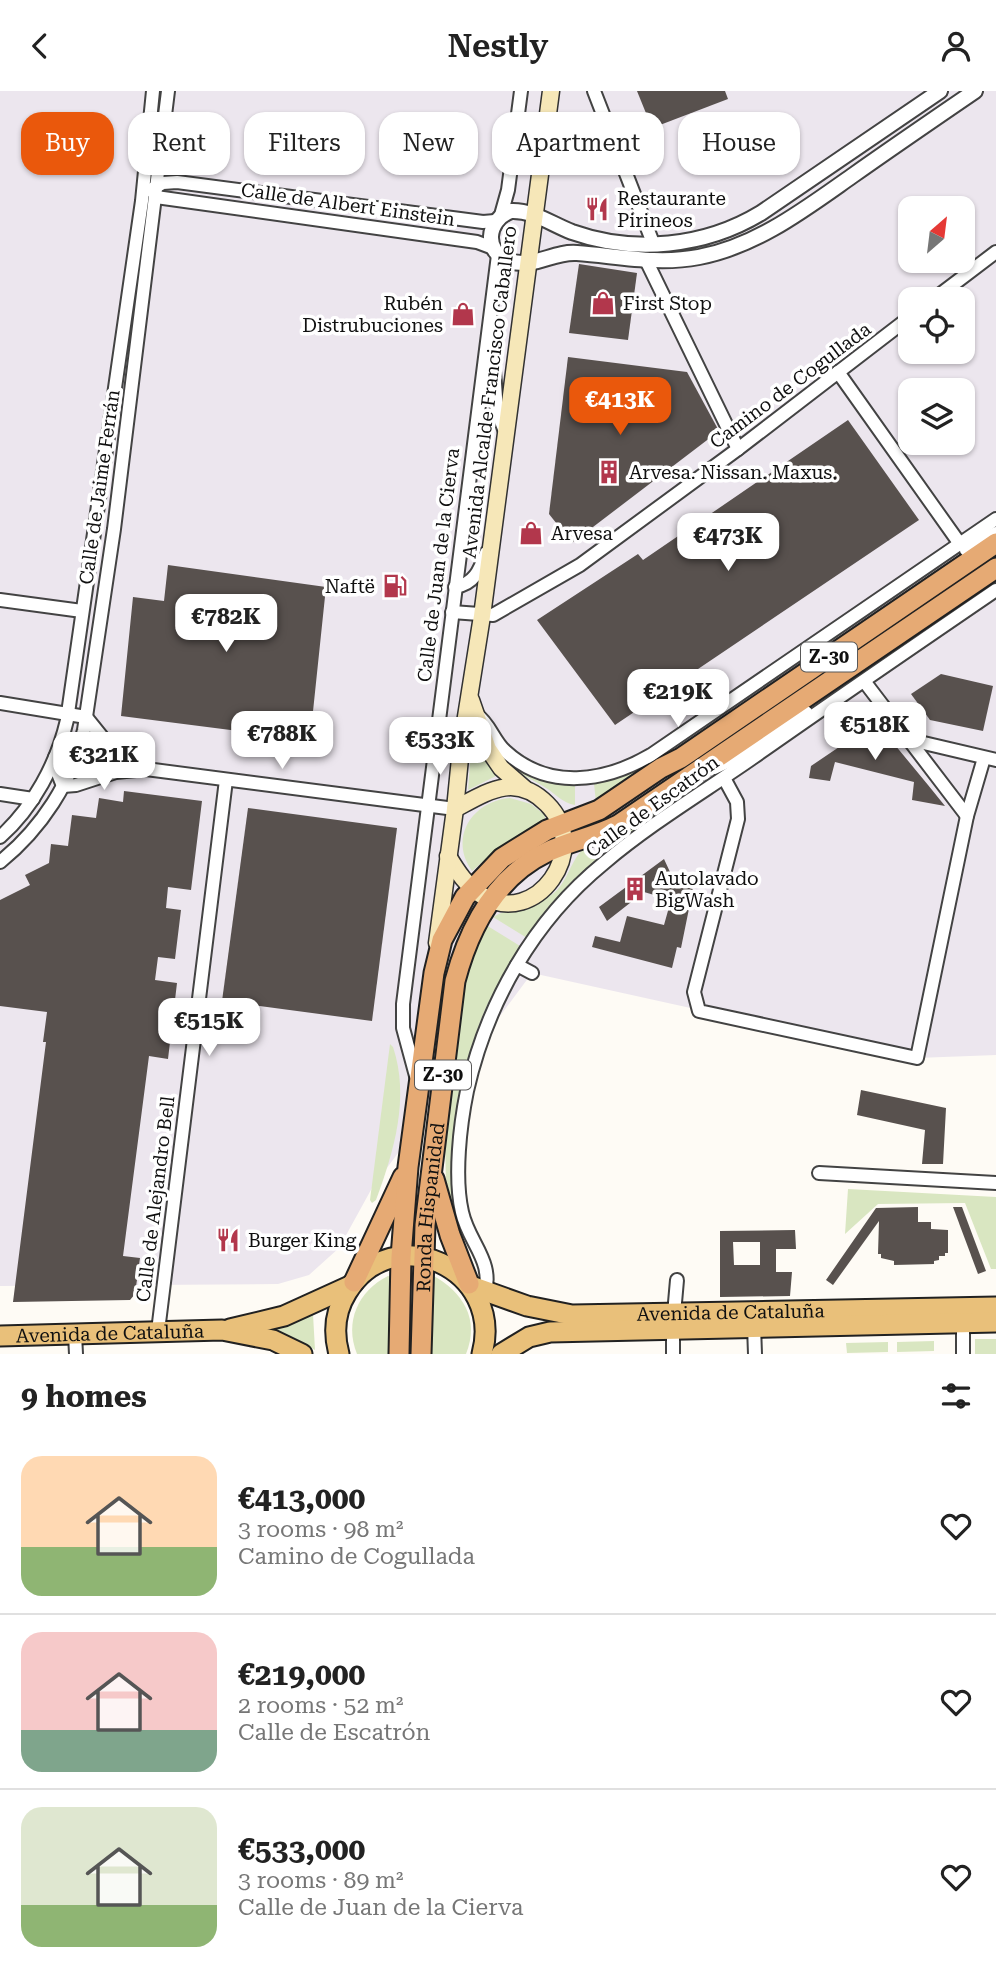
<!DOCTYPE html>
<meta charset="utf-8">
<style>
body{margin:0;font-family:"Roboto Serif",serif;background:#f2f2f2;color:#222;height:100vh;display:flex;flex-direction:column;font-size:26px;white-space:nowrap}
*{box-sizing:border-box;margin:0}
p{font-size:23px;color:#767676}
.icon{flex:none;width:38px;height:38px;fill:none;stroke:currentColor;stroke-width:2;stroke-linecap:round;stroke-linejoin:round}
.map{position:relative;height:1263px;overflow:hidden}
.sheet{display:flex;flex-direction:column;background:#fff;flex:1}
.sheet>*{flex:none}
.top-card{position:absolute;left:21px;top:21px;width:956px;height:63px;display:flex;gap:14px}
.needle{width:46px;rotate:28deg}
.buttons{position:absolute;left:898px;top:105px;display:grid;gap:14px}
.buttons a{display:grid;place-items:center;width:77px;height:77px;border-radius:14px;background:#fff;box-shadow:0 2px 5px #0004;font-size:35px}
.price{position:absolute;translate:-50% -60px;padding:0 16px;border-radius:14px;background:#fff;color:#222;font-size:23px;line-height:46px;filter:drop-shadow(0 2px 4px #0008)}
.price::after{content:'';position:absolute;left:50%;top:42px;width:21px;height:16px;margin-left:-10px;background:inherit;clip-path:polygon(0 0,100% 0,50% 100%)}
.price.current{background:#ea580c;color:#fff}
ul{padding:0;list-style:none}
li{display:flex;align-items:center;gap:21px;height:175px;padding:0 21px}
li+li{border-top:2px solid #e0e0e0}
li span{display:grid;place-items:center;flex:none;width:196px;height:140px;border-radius:21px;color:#555}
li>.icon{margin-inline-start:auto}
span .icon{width:84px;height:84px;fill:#fffc;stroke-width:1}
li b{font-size:30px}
h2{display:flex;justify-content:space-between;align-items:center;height:84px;padding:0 21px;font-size:30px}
.pill{padding:0 24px;border-radius:21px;background:#fff;box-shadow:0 2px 5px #0004;font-size:24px;line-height:63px}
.pill.current{background:#ea580c;color:#fff}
header{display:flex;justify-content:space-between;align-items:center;height:91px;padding:0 21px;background:#fff;font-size:32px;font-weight:600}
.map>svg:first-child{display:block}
</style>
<header><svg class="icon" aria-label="back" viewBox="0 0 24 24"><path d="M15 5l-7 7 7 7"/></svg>Nestly<svg class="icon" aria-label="person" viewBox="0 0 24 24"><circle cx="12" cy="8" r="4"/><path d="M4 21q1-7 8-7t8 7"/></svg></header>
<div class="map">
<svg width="996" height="1263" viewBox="0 0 996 1263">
<rect width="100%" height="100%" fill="#fefbf5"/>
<!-- industrial -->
<path fill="#ece6ee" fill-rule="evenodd" d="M0,0H996V964L917,967L532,882L372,1097L339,1157L309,1184L278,1193L0,1195ZM910,117H962V170H910ZM910,208H962V261H910ZM910,299H962V352H910Z"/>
<!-- green -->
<g fill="#d9e6c1">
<path d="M471,638L482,663L498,684L468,699L471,661L467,655Z"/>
<path d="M666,661L667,663L596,711L594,693L628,684Z"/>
<path d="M507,671L562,692L575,693V714C562,712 556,703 546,697C533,688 518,684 507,671Z"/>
<path d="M691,696H694V700L611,758L607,747L679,701Z"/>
<path d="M510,707L531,713L545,724V729L502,754L472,780C448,746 473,710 510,707Z"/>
<path d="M589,754L596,770L552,814L527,847L493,826C513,815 535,818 554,802C570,788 571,764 589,754Z"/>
<path d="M486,834L520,855C507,878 492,901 482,926C457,990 442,1068 460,1135L456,1137L446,1097L445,1046L466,883Z"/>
<path d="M390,953L393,956C410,1007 394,1060 376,1109L372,1112L370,1109Z"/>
<path d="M848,1098L996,1106V1178H991L965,1112L878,1113L845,1143Z"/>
<path d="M432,1184C463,1201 480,1228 466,1263H430Z"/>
<path d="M388,1185L392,1186L390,1263H357C344,1231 358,1200 388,1185Z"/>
<path d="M313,1223L315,1259L294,1247L271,1240L270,1236Z"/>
<rect x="975" y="1248" width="21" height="15"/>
<path d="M934,1250V1260L897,1261V1251Z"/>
<path d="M888,1251V1261L847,1262L846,1252Z"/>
</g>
<!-- building -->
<g fill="#58514e" fill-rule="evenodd">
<path d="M637,0H725L728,8L652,37Z"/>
<path d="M579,173L637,182L628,249L569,242Z"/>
<path d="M568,266L687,281L719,340L572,452L549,423Z"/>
<path d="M848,329L919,429L615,634L537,529L638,463L643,469Z"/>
<path d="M168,474L326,496L310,649L121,625L133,506L164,510Z"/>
<path d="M941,583L993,595L983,640L930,629L911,603Z"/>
<path d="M876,631L928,694L945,715L912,709L914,691L835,671L830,690L809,687L811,675Z"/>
<path d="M124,700L202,710L191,799L168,796L166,817L181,819L175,868L158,866L155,889L177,892L168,968L149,965L123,1165L140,1167L135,1203L130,1209L13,1211L46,951H43L47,921L0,915V809L30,794L25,784L49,772L51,753L68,755L72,724L96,727L99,707L123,711Z"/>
<path d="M248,717L397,737L372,930L222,910Z"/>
<path d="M664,768L670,781L659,789L693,798L681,857L677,856L672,877L592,856L595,845L620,851L627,825L664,834L671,809L644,801L607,830L599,816Z"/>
<path d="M861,999L946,1017L943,1073H922L925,1039L857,1024Z"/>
<path d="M918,1116V1131H931V1138L948,1139V1162H945V1165H939V1169L934,1170V1173L894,1174V1170L881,1167V1163H878L879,1130L833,1194L826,1189L876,1117Z"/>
<path d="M953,1116H962L986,1180L978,1183Z"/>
<path d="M795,1139L796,1158H776V1181H792L790,1205L720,1206V1140ZM733,1151H760V1174H734Z"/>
</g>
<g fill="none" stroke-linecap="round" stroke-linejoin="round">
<!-- minor casing -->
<g stroke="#434343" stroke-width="16">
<g id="minor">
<path d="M594,0L653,152"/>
<path d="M150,99L163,92L177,91L483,131L495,130"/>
<path d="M152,99L156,106L477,151L493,157"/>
<path d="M501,124L508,99L521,0"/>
<path d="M646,169L738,358"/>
<path d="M934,208L996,161"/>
<path d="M492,252L497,320L506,343"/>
<path d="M838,281L960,453"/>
<path d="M966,459L996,442"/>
<path d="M455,496C475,493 480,478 486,462"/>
<path d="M0,509L82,520"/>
<path d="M452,521L493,524L580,474L738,358L910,226"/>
<path d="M864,590L967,725"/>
<path d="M0,612L86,626L115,662L142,677"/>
<path d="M476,623C490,633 493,649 505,660C548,700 605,691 651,664L996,428"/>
<path d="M911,649L996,669"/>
<path d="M55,666L57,680L63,695L76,694L116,681L146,678L455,718"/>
<path d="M714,677L733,668L806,621"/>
<path d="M724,687L737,711L738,728L694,901L699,920L917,967L967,725L984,667"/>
<path d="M0,703L33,708"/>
<path d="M0,746C33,717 57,672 67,629L142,110L153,0"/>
<path d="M0,771C41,738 72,691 84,639L114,438L168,0"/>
<path d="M517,874L532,882"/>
<path d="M416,985L403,937V913L498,164"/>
<path d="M819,1082L996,1092"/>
<path d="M484,1205C495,1170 469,1153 462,1121C454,1086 460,1034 467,1000C487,911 534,829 604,772C650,733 702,702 751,668C832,611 914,555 996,499"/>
<path d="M674,1223L677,1189"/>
<path d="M963,1231V1263"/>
<path d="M754,1235L755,1263"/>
<path d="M673,1237V1263"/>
<path d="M158,1240L226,689"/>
<path d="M75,1243L76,1263"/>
</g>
</g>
<!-- tertiary casing -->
<g stroke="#434343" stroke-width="18">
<path id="tertiary" d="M940,0L761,122C705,156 634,163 572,141C551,133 533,119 511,120C486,129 483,162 510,170C534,178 553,160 577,162C618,165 657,174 699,166C757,155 805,118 852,85C893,56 934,28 975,0"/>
</g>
<!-- secondary casing -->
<g stroke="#323232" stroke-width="19">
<g id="secondary">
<path d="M471,609L488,658L501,677L524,697"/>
<path d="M448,765C457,780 467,796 483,805C535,837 593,759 547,713C515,681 487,701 455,718"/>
<path d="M437,852L455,718L461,657L482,525L551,0"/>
</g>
</g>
<!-- primary casing -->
<g stroke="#212121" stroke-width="23">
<g id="primary">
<path id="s1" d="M471,1195L527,1215L572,1224L996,1216"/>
<path d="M230,1238L284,1225L350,1195"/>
<path id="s2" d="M0,1245L222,1239L273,1249L302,1263"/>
<path d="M339,1263C333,1241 335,1220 347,1201C393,1126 505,1178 482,1263"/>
<path d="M501,1263L529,1246L550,1241L996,1231"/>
</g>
</g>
<!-- trunk casing -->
<g stroke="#212121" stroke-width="23">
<g id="trunk">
<path d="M434,1088L450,1144L469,1193"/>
<path d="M354,1191L403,1086"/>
<path d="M399,1263L401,1166L408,1076L434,882L442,849L465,806L502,767L547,739L599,719L661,677L681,667L996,452"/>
<path id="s3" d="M421,1263L425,1134L455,890C469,837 495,786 547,761C570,750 595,746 618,734L996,477"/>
</g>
</g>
<!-- minor -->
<use href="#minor" stroke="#fff" stroke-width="12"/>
<!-- tertiary -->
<use href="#tertiary" stroke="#fff" stroke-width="14"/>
<!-- secondary -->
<use href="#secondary" stroke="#f6e7b8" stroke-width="16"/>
<!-- primary -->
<use href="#primary" stroke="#e9c07a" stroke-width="19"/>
<!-- trunk -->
<use href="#trunk" stroke="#e6aa74" stroke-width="19"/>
</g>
<!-- icons -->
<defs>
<g id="restaurant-bare" transform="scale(1.89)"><path d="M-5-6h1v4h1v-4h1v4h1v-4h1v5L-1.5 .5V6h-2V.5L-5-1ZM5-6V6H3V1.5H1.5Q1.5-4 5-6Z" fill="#b2374c" stroke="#fff" stroke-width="2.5" paint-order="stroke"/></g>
<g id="shop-bare" transform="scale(1.89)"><path d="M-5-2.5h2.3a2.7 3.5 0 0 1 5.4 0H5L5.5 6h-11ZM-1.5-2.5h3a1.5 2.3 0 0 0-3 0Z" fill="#b2374c" stroke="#fff" stroke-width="2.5" paint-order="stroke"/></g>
<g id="building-bare" transform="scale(1.89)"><path d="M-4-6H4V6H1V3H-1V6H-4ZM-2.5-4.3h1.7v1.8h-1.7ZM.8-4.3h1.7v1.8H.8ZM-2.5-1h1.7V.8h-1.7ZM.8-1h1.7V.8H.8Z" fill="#b2374c" stroke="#fff" stroke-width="2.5" paint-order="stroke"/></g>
<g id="fuel-bare" transform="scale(1.89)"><path d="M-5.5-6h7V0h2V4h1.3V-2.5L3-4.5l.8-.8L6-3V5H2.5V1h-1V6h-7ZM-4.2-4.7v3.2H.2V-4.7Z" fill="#b2374c" stroke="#fff" stroke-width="2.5" paint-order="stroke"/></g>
</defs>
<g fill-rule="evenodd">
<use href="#restaurant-bare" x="597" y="118"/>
<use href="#shop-bare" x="603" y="212"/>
<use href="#shop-bare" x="463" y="223"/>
<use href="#building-bare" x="609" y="381"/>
<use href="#shop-bare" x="531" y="442"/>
<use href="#fuel-bare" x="395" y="495"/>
<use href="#building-bare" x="635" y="798"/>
<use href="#restaurant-bare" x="228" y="1149"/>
</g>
<g text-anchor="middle" stroke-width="7" stroke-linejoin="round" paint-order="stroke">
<!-- shield labels -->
<g fill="#fff" stroke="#585858" stroke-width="2">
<rect x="801" y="551.5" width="56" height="29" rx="5"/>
<rect x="415" y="969.5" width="56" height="29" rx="5"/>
</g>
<g font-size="18" font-weight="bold" fill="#101010">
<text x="829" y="572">Z-30</text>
<text x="443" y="990">Z-30</text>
</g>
<!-- poi labels -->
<g font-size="19" fill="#101010" stroke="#fff" text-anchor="start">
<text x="617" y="114">Restaurante<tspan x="617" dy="22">Pirineos</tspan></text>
<text x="443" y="219" text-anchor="end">Rubén<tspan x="443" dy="22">Distrubuciones</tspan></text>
<text x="623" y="219">First Stop</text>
<text x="629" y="388">Arvesa. Nissan. Maxus.</text>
<text x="551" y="449">Arvesa</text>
<text x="375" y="502" text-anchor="end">Naftë</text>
<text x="655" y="794">Autolavado<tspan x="655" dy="22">BigWash</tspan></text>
<text x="248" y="1156">Burger King</text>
</g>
<!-- street labels -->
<g font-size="19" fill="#101010" stroke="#fff">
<text transform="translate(348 113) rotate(8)" y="7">Calle de Albert Einstein</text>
<text transform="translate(790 294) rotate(-37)" y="7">Camino de Cogullada</text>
<text transform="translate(489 301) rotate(-83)" y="7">Avenida Alcalde Francisco Caballero</text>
<text transform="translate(99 396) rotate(-82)" y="7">Calle de Jaime Ferrán</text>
<text transform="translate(438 474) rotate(-83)" y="7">Calle de Juan de la Cierva</text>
<text transform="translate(652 715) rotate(-36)" y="7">Calle de Escatrón</text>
<text transform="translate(155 1108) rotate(-83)" y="7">Calle de Alejandro Bell</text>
<text dy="7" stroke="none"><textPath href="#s3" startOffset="147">Ronda Hispanidad</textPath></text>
<text dy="7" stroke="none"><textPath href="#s1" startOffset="264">Avenida de Cataluña</textPath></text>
<text dy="7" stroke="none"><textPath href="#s2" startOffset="110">Avenida de Cataluña</textPath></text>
</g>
</g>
</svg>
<div class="buttons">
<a><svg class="needle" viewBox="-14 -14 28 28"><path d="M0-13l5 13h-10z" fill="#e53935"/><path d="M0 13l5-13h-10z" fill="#767676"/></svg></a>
<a><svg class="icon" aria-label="locate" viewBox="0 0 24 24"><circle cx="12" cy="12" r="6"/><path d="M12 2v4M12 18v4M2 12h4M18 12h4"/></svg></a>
<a><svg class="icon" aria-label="layers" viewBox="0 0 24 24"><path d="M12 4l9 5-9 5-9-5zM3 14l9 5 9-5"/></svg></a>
</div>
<b class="price current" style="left:620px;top:346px">€413K</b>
<b class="price" style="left:728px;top:482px">€473K</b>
<b class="price" style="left:226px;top:563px">€782K</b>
<b class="price" style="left:678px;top:638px">€219K</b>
<b class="price" style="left:875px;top:671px">€518K</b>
<b class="price" style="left:282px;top:680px">€788K</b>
<b class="price" style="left:440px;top:686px">€533K</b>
<b class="price" style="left:104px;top:701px">€321K</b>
<b class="price" style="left:209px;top:967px">€515K</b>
<div class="top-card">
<a class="pill current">Buy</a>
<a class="pill">Rent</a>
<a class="pill">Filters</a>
<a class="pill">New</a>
<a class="pill">Apartment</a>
<a class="pill">House</a>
</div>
</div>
<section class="sheet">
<h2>9 homes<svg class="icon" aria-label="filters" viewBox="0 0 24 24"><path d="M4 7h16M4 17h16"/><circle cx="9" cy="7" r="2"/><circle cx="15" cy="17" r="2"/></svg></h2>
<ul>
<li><span style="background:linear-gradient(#ffd9b3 65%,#8fb573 0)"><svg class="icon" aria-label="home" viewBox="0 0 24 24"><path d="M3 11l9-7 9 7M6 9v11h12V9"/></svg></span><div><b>€413,000</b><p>3 rooms · 98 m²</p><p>Camino de Cogullada</p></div><svg class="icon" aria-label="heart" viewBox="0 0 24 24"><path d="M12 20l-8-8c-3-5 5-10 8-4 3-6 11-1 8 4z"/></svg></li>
<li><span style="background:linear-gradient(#f6c9c9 70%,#7fa58c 0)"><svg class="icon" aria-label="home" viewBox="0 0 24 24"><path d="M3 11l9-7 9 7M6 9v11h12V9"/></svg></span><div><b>€219,000</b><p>2 rooms · 52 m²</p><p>Calle de Escatrón</p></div><svg class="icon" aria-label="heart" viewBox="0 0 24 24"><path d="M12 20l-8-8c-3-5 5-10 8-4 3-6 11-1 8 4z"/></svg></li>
<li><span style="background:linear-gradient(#dfe7d0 70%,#8fb573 0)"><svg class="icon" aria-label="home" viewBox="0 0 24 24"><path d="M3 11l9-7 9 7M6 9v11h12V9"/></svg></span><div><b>€533,000</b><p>3 rooms · 89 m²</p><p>Calle de Juan de la Cierva</p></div><svg class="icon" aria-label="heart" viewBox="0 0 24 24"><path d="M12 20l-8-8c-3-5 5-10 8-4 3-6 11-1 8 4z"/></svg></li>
</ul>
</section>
